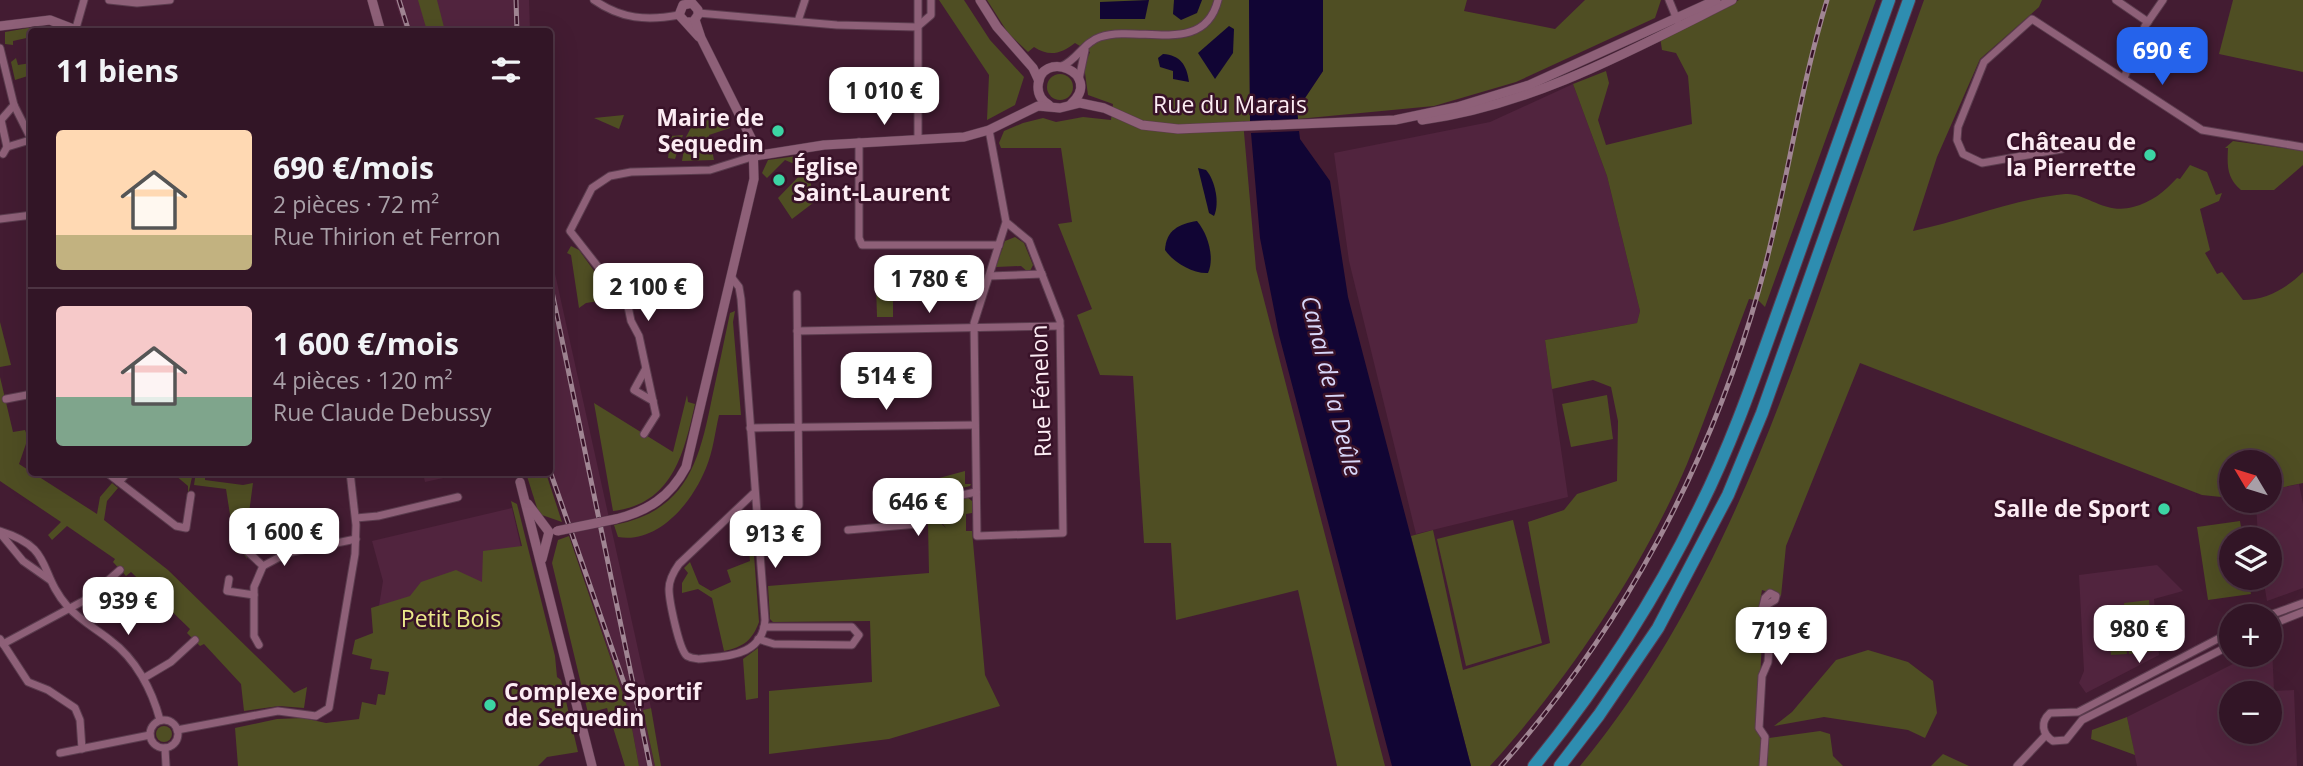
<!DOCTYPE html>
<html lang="fr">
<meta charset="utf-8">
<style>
body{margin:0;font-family:"Open Sans",sans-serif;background:#3d2232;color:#f1f3f6;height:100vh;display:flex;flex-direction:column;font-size:26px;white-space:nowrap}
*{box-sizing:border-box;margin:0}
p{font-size:23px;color:#a89fa7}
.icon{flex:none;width:38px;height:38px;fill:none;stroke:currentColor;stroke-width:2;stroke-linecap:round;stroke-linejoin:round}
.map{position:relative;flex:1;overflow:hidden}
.panel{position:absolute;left:28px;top:28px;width:525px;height:448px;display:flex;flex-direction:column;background:#321526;border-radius:7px;box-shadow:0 7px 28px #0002,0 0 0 2px #4d3443}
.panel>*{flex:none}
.needle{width:46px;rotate:308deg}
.buttons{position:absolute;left:2219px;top:450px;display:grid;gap:14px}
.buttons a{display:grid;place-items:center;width:63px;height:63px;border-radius:50%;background:#321526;box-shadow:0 7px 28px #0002,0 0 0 2px #4d3443;font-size:35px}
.price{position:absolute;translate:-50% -60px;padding:0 16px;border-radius:14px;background:#fff;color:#222;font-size:23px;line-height:46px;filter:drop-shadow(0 2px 4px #0008)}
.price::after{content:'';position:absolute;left:50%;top:42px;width:21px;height:16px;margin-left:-10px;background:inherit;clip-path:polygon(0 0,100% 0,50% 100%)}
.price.selected{background:#2563eb;color:#fff}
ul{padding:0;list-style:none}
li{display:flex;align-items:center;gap:21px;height:175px;padding:0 28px}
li+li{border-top:2px solid #4d3443}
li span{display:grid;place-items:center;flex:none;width:196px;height:140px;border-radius:7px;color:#555}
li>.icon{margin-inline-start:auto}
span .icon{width:84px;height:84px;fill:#fffc;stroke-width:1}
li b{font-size:30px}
h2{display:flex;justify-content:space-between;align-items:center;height:84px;padding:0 28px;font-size:30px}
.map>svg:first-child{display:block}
</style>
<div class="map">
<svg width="2303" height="766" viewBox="0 0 2303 766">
<rect width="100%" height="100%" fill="#431c32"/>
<!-- built -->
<g fill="#51243e" fill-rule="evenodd">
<path d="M395,0H529L530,31H405Z"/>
<path d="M1573,84L1607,176L1640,311L1637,323L1545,340L1568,497L1416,534L1349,261L1334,153L1490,122Z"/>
<path d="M550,251L651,708L643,710L655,766H639L629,712L549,473Z"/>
<path d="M423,473V472L466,473L425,482Z"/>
<path d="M2299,484L2303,504V588L2267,601L2263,578H2270V539H2258L2256,501L2270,500V490Z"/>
<path d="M512,508L534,604L379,606L383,581L372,541Z"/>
<path d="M2157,565L2183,591L2154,599L2159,655L2086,693L2079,683L2084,671L2079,575Z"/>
<path d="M2272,647L2274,691L2294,690L2297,766H2137L2127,717L2251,655L2270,654ZM2231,693H2270V732H2231Z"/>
</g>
<!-- green -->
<g fill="#4f4e23">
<path d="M418,0H437L445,31H427Z"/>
<path d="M939,0H964L990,40L1024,77L1015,105L987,120L989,75Z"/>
<path d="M987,0H1249L1250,115V121H1243L1256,269L1385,766H1337L1298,590L1176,620L1171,543H1144L1133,376L1100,375L1077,315L1092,309L1058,224L1072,222L1061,148H1001L999,143L1004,131L1023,123L1043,118L1056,122L1083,117L1111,120L1113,104L1088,95L1084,66L1090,52L1075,43C1061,54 1049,57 1034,47L1028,52L1008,33Z"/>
<path d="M1323,0H1467L1464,11L1555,29L1585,0H1661L1655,18L1516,82L1434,106L1298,119L1297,110L1323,71Z"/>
<path d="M1739,0H1876L1765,307L1759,301L1749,299C1728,354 1709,410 1687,464C1642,570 1567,681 1490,766H1471L1411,536L1433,530L1463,670L1550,643L1528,522L1564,510L1577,494L1617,481L1618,421L1611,387L1593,380L1552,389L1545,340L1637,323L1640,311L1607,176L1573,84L1606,71L1609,83L1598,120L1606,145L1692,124L1688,76L1676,53L1662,50L1660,37Z"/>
<path d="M1924,0H2042L2039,7L1980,59L1937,157L1913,231C1963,221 2013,199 2065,194C2085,192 2105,215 2133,207C2152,202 2164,192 2177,178L2180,179L2190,165L2207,172L2216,195L2222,193L2219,201L2200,209L2210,250L2205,253L2217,274L2222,272L2243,300C2266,300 2287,288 2303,272V483L2270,490V462H2231V498L2202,495L1860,363L1786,546L1781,596L1762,590L1758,613L1762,636L1758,731L1764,743L1760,766H1580C1705,615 1772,432 1835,250C1864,167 1894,83 1924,0Z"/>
<path d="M2233,0H2303V72L2219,54Z"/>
<path d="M40,26L68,31L41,28L42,31L32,32L31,37L13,41V45L5,44V32Z"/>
<path d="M16,58L18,65L31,63V75L15,80L11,62Z"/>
<circle cx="1060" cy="87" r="13"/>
<path d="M624,115L619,129L594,118Z"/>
<path d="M726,118L730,128L709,135L714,160L682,161L686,137L694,122Z"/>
<path d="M683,135L675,159L668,158L671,136Z"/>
<path d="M2233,141L2303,151V165L2274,190H2241C2227,178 2227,166 2228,148H2225Z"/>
<path d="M804,155L806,166H809L813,203L792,219L778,198L801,174L797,170L799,166L785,160L767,178L762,173L768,160Z"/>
<path d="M1015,237L1024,243L1033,265L1029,273L1021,266L996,267L1005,241Z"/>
<path d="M571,246L579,250L597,275L617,290L619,298L586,303L579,308L571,255L567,253Z"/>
<path d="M893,283V317H877L876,284Z"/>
<path d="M735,311L733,322L741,415H719C715,432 713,452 706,468C692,503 658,544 618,537L614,525C687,511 699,462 712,398C718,370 724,342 730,313Z"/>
<path d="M0,322L11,365L0,367Z"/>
<path d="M0,377L13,432L25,430L28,438L19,464L97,514L100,497L112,483L118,488L107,501L104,520L168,570L294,693L307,687L304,708L279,706L244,711L241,684L204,644L200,646L187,633L190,629L131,572L126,576L113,562L115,559L67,526L52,540L48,535L61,522L0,481Z"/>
<path d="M687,395L688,402L695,404C684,453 673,504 613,511L594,403L673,452Z"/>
<path d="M1607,395L1613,439L1571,447L1562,404Z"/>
<path d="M965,471V484H971L970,486L950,491L928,509V481Z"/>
<path d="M196,472L205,473V480L243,485L253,483L245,543L247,559L243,553H236L226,489L194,485Z"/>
<path d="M176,473H193L188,495V486L175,475Z"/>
<path d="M526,473H546L562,522L539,514Z"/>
<path d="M967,497L972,501V513L966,514V531H972L985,675L1000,706L889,739L769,754V691L872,682L870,621L773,622L770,619L768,586L929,573L928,524L935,518L946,528L937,516L939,510L950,501Z"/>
<path d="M511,501L517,504L555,656L557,677L561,680L578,752L547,757L538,766H238L235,728L277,719L303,718L326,723L359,719L362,702L376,705L378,694L385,695L389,672L370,669L372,659L352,654L355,640L373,633L371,608L410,596L421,582L456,570L482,582L483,551L522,546Z"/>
<path d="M742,513L751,515L759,622C752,641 743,647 724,651L712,598L698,589L682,593V583L688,573L684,568L690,562L699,584L711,591L731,582L727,570L750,561L748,543L738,517Z"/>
<path d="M1513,520L1542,643L1466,666L1437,539Z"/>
<path d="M2240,521L2243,539H2231V578H2248L2251,594L2208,600L2197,527Z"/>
<path d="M569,536L629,712L639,766H625L607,708L588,713L552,563L558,540Z"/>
<path d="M2149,600L2154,651L2129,654L2124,603Z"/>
<path d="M2124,623L2127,654L2111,655L2108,625Z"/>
<path d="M758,648V698L746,700L743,659Z"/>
<path d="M1868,650L1908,662L1933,681L1937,713L1925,738L1908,730L1824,717L1774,726L1792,712L1836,660Z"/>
<path d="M651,708L661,766H655L643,710Z"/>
<path d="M2127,717L2135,755L2091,739L2092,730Z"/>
<circle cx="164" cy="734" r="8"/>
<path d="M1820,731L1830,734L1833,756L1843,766H1767L1769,738Z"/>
<path d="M1943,754L1969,766H1931Z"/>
</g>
<!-- water -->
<g fill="#110534">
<path d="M1149,0L1145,19H1100V2Z"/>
<path d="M1174,0H1202L1197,13L1181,20L1173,14Z"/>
<path d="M1249,0H1323V71L1297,110L1298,119L1250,121Z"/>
<path d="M1229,26L1234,29L1233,53L1215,79L1198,53Z"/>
<path d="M1163,54C1180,55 1187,65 1189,82L1173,79V71L1160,67L1158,58Z"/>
<path d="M1299,131L1300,139L1330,181L1348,297L1471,766H1392L1279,335L1260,238L1251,133Z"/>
<path d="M1198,168L1206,170C1215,180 1220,203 1214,216L1209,213Z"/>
<path d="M1197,221C1208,234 1215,258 1208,273C1193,274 1173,262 1165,250C1166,230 1179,224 1197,221Z"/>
</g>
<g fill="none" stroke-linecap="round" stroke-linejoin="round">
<!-- minor casing -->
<g stroke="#5b3c4e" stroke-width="9">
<g id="minor">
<path d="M109,0L137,3L170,0"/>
<path d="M594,0C621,19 647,21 679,15"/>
<path d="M918,0V140"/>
<path d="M1669,0L1678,22"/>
<path d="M2116,0L2148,22"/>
<path d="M698,13L837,25L917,27"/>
<path d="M798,21L805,0"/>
<path d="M917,27L931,15V0"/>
<path d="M76,28L84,0"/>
<path d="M0,48L14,105L32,141"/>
<path d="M1062,66C1077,60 1084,42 1100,37C1139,24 1204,57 1218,0"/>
<path d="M2124,78L2145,26L2163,0"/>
<path d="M1079,79L1085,50"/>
<path d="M989,130L1006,222L974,323L977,536L1063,533L1060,321L1029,241L1006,222"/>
<path d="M859,142V238L862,245H999"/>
<path d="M7,147L30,140"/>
<path d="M2062,149L1982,163L1963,154L1957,140L1958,127L1984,62L2032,19L2202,130L2303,147"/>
<path d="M3,154L7,147L1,120L14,105"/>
<path d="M0,219L32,215"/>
<path d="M989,276L1042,274"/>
<path d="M732,278L739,287L741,299L765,620C763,652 734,656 709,658C701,659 694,660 687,656C679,650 669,600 669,589C669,579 674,571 679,564L755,492"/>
<path d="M797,294L799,505"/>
<path d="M797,331L1060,326"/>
<path d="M645,370L634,390L653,401"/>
<path d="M6,399L32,394"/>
<path d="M750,428L975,425"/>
<path d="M644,434L656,415L639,336L631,321L625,292L599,268L570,231L592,188L610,176L631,172L710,170L755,156"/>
<path d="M106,472L176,526L186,528L191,495"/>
<path d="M119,482L128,472"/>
<path d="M252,516L248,552L263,566"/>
<path d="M356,518L378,516L458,497"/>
<path d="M848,530L918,524L948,498L976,492"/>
<path d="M0,531C55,548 37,572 68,607C80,620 96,629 110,640C136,659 152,690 160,720"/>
<path d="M0,533L23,561L50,580"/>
<path d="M229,579L227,591L254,595"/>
<path d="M2267,616L2303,603"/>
<path d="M2270,625L2303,612"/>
<path d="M2231,632L2078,712L2050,713C2040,722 2042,734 2053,741L2066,740L2082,720L2231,645"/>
<path d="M0,639L28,682L48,690L75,708L80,720L82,749"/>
<path d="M758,639L774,644L852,645L859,635L852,627H764"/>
<path d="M3,644L87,599L120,570"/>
<path d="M259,645L254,636V587L263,566L287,553L356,539"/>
<path d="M144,678L171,662L195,640"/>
<circle cx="164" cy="734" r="14"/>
<path d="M177,730L278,711L316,716L329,708L355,554L356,525L350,472"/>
<path d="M165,748L166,766"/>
<path d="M60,753L150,735"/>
<path d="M1763,766L1765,737L1759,728L1762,676L1768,662L1770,632L1761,614L1765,598L1770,593L1776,596L1775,600L1763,607"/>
<path d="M2017,766L2046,735"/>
</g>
</g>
<!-- tertiary casing -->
<g stroke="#5b3c4e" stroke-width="10">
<g id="tertiary">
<path d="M372,0L381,32"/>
<path d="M980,0L997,27L1033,68L1039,81"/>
<path d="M687,22H693L698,15V10L692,3L683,5L679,15L699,37"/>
<path d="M0,26L50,20L81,32"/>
<path d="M1049,105C1042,101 1038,95 1038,87C1039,47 1105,73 1071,104"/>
<path d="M1422,120C1533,105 1632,50 1732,0"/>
<path d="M755,156L824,145L964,137L989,130L1038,106L1060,108L1080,103L1104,108L1142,125L1178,129L1395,120L1457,107L1529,85L1716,0"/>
<path d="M520,482L592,766"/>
<path d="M528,504L549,532L542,559"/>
<path d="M616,519C648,511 670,497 686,467L754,179L753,142L701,38L695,20"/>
</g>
</g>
<!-- motorway casing -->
<g stroke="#5b3c4e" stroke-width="14">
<g id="motorway">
<path d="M1534,766C1599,686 1655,600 1700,507C1734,439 1758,367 1784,295C1819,197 1854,98 1889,0"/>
<path d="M1560,766L1599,715L1658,628L1728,495L1762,413L1909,0"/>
</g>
</g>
<!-- minor -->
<use href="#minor" stroke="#8e6078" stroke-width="7"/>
<!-- tertiary -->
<use href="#tertiary" stroke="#8e6078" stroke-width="9"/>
<!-- motorway -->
<use href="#motorway" stroke="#2e8db0" stroke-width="12"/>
<!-- rail casing -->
<g stroke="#a08593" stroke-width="5">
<g id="rail">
<path d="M399,0L409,32"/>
<path d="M516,0L517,32"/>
<path d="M550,282L650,766"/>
<path d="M550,471L624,683"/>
<path d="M1501,766C1622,629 1710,465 1759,289C1786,194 1798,95 1827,0"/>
</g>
</g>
<!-- rail -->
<use href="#rail" stroke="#381228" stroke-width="2.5" stroke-dasharray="8" stroke-linecap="butt"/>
<!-- tertiary-bridge casing -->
<g stroke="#5b3c4e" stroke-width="10" stroke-linecap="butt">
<path id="tertiary-bridge" d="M557,531L616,519"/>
</g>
<!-- tertiary-bridge -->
<use href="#tertiary-bridge" stroke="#8e6078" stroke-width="9"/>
</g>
<!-- markers -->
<g fill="#3cd4a4" stroke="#381228" stroke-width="2.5">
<circle cx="778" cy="131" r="7"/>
<circle cx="2150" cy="155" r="7"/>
<circle cx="779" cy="180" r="7"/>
<circle cx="2164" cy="509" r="7"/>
<circle cx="490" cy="705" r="7"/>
</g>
<g text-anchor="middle" stroke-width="5" stroke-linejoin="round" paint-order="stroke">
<!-- street labels -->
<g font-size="23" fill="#fcecf3" stroke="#381228">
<text x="1230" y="113">Rue du Marais</text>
<text transform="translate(1041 391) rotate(-92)" y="8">Rue Fénelon</text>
</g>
<!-- poi labels -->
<g font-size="23" font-weight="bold" fill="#fcecf3" stroke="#381228" text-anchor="end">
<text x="764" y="126">Mairie de<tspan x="764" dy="26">Sequedin</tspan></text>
<text x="2136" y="150">Château de<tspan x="2136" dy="26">la Pierrette</tspan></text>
<text x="793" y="175" text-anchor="start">Église<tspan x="793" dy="26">Saint-Laurent</tspan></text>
<text x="2150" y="517">Salle de Sport</text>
<text x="504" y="700" text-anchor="start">Complexe Sportif<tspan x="504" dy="26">de Sequedin</tspan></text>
</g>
<!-- park labels -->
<g font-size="23" fill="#ebe88a" stroke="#381228">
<text x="451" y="627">Petit Bois</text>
</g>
<!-- water labels -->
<g font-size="24" font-style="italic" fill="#d8d7f9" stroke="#381228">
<text transform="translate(1331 386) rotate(76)" y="8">Canal de la Deûle</text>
</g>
</g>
</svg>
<div class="buttons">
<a><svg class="needle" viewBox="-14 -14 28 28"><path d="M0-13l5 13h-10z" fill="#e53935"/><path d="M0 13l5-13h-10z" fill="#a89fa7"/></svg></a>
<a><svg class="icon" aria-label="layers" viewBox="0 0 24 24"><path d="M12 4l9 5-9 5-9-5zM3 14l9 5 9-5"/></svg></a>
<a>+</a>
<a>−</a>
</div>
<b class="price selected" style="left:2162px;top:87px">690 €</b>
<b class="price" style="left:884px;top:127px">1 010 €</b>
<b class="price" style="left:929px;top:315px">1 780 €</b>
<b class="price" style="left:648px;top:323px">2 100 €</b>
<b class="price" style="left:886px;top:412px">514 €</b>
<b class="price" style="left:918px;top:538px">646 €</b>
<b class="price" style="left:284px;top:568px">1 600 €</b>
<b class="price" style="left:775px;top:570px">913 €</b>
<b class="price" style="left:128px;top:637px">939 €</b>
<b class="price" style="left:2139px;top:665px">980 €</b>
<b class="price" style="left:1781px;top:667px">719 €</b>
<section class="panel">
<h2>11 biens<svg class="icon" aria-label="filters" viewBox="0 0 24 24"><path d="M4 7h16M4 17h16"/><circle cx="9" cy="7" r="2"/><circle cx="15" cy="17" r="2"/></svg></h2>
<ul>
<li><span style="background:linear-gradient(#ffd9b3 75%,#c2b280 0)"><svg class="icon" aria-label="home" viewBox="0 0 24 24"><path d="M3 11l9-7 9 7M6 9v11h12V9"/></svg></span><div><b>690 €/mois</b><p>2 pièces · 72 m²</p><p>Rue Thirion et Ferron</p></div></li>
<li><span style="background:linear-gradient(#f6c9c9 65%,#7fa58c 0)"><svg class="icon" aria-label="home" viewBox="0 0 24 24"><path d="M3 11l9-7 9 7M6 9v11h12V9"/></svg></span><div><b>1 600 €/mois</b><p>4 pièces · 120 m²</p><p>Rue Claude Debussy</p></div></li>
</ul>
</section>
</div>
